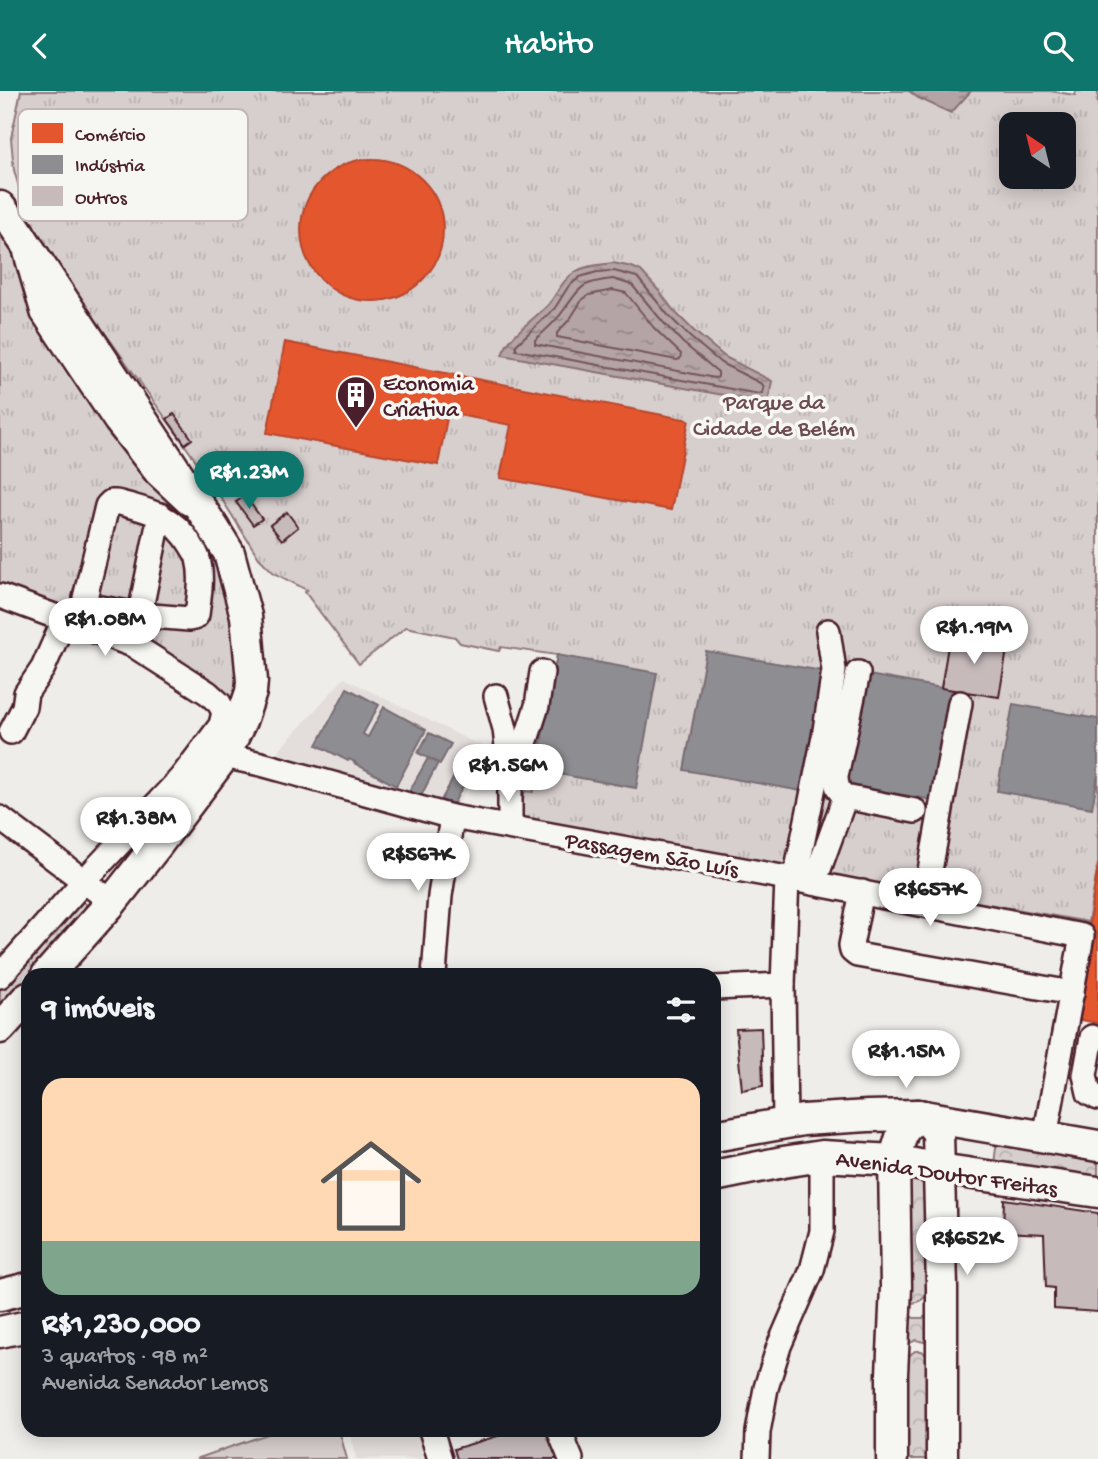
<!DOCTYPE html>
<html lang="pt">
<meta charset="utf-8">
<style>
body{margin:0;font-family:"Gochi Hand",sans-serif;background:#242831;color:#f1f3f6;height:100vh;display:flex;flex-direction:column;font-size:26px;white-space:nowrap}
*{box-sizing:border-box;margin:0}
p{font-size:23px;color:#9ea1a6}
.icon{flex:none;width:38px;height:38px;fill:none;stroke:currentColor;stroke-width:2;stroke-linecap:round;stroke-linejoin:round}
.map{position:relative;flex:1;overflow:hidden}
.drawer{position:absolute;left:21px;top:877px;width:700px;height:469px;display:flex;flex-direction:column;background:#171b24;border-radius:21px;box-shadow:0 4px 18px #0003}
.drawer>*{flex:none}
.needle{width:46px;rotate:325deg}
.fabs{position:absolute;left:999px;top:21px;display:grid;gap:14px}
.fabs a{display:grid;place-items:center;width:77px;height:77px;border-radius:14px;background:#171b24;box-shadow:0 4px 18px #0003;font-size:35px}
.price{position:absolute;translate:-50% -60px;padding:0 16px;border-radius:24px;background:#fff;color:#222;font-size:23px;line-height:46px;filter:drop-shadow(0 2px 4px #0008)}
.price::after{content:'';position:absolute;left:50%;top:42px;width:21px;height:16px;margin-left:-10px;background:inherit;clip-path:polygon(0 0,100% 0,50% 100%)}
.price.selected{background:#0f766e;color:#fff}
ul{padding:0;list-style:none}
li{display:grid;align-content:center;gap:14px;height:371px;padding:0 21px}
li+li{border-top:2px solid #363941}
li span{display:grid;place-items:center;height:217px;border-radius:21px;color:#555}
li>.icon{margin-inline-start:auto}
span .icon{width:126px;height:126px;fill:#fffc;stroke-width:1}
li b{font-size:30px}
h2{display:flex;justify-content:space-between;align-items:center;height:84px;padding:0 21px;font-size:30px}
header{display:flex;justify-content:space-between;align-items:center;height:91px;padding:0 21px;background:#0f766e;color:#fff;font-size:32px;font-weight:600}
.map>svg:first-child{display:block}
</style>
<header><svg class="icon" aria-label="back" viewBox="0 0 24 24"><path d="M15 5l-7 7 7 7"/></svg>Habito<svg class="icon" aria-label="search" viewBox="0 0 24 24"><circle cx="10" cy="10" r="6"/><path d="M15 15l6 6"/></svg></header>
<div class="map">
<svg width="1098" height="1368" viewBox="0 0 1098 1368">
<defs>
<pattern id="forest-crowns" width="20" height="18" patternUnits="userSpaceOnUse" patternTransform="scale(1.75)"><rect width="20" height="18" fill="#d7cfce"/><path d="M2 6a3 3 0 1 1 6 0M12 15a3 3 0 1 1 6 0" fill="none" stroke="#bab1b1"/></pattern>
<pattern id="park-tufts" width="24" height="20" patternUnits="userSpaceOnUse" patternTransform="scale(1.75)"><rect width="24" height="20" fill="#d7cfce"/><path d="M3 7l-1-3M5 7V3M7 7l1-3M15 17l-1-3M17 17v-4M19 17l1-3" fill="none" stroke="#bab1b1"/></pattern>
<pattern id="water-ripples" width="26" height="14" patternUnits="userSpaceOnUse" patternTransform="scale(1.75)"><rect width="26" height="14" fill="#b4a4a5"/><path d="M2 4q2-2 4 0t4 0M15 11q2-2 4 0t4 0" fill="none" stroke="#948587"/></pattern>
</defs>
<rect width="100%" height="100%" fill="#efedea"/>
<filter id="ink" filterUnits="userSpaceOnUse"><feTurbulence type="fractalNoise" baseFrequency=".0143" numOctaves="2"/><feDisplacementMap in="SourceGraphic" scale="14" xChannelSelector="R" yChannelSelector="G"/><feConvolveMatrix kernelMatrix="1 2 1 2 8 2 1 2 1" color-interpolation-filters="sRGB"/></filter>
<g filter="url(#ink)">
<!-- built -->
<g fill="#e3dedc">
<path d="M344,587L489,659L455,719L269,670Z"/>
<path d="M349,1339H423L427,1355L421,1358L423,1368H356Z"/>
</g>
<!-- green -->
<path fill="#d7cfce" stroke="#90777c" stroke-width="2" d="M279,1339H339L347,1368H196Z"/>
<!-- forest -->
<g fill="url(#forest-crowns)" stroke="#90777c" stroke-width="2">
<path d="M78,808L86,813L83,833L39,884H28V896L0,928V896Z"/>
<path d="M997,1049L1098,1066V1097L993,1081Z"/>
<path d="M906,1081L930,1085V1201C925,1207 920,1211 912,1212L904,1206Z"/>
<path d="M937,1215L928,1252L916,1249L906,1254L904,1222L914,1227H923Z"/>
<path d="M915,1260H922L929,1267L936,1368H899L906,1267Z"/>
</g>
<!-- park -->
<g fill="url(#park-tufts)" stroke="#90777c" stroke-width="2" fill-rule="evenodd">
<path d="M21,0H1050L1075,4L1076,0H1098V775L1088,831L788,777L517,730L525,700L533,701L557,564L501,556L499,560L460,552L455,546L406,536L359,573L305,501L307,499L274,482L259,467L211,391L66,187L27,124L14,79L11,47ZM1012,33H1064V86H1012Z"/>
<path d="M0,128L229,462L241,630L133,554L0,505Z"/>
</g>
<!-- water -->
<g fill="url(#water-ripples)" stroke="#8a6f74" stroke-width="2">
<path d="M909,0H971L951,22L918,7Z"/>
<path d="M613,172L632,176L641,180L659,200L674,220L694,240L725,266L772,290L768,312L502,264C509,244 532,230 547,215C558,203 561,190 575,181C586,174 601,174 613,172Z"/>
</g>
<!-- shops -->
<g fill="#e4572e" stroke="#b6462d" stroke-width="2">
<circle cx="372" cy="139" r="71"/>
<path d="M285,251L689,329L671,419L500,387L511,334L448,322L438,374L267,342Z"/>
<path d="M1098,773V932L1075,928Z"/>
</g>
<!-- industry -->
<g fill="#8d8d92" stroke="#796c73" stroke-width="2">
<path d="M706,560L823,580L802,700L684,679Z"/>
<path d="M557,564L657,582L636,697L536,679Z"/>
<path d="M863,583L953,599L934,709L844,694Z"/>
<path d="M347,597L379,614L363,643L368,646L384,616L426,639L396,695L354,672L355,671L349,668L348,670L317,654Z"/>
<path d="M1013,613L1098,628V684L1092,717L997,700Z"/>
<path d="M429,642L451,653L440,673L418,662Z"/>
<path d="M470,657L481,663L451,717L440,711Z"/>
<path d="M428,667L438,672L420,707L409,701Z"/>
</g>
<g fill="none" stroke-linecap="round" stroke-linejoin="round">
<!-- shore -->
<g stroke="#74545c" stroke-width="2">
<path d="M614,180L637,186L668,224L690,246L721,272L762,293L764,296L762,302L759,303L516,259V254L555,217L568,196L580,186L597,181Z"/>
<path d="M613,188L632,194L663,231L683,252L718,281V286L715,287L535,253V249C544,240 556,231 563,220C582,195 579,192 613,188Z"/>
<path d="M613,199L626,202L654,237L681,263L680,268L677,269L557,246V242L570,228L582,209L589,204Z"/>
</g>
</g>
<!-- building -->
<g fill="#c6babb" stroke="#4a1f2b" stroke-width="2">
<path d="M174,323L192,348L185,353L167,328Z"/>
<path d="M245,405L262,428L253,434L236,411Z"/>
<path d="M287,421L298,436L282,449L270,434Z"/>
<path d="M950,543L1008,553L999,606L941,597Z"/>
<path d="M761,937L763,995L742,999L736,938Z"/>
<path d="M1004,1108L1098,1122V1221L1054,1218V1197L1046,1196L1044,1143L1003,1141Z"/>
<path d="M518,1339H550L561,1368H457L454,1358Z"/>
</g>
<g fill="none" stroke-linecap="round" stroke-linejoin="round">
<!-- minor casing -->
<g stroke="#4a1f2b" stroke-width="28">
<g id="minor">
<path d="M26,163L43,222L116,331L156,382L188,412"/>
<path d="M111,411H116C147,419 173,424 191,454C193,458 197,463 198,468C203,486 199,506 197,524L194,527L189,528L140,524L90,515L87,512L85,507L107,415Z"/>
<path d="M0,505L133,554L208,602L219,612L224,621L221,634L213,645L181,687L84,790L0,885"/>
<path d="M137,537L160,424"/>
<path d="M496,605L505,638L510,683V736"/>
<path d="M11,641L24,616L26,602L43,577L64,529"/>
<path d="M224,665L261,673L452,726L787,787L1082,845L1045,1046"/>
<path d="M510,683L526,649L537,615L542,581"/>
<path d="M845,706C838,699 836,695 836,685L858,582"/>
<path d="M0,727L112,811"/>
<path d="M795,788L824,646L834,579L828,540"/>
<path d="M814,792L845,706L915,720"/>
<path d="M862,801L851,854L852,860L857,864L1072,902"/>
<path d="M924,813L960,612"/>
<path d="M434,884L440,805L452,726"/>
<path d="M714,897L783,894"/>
<path d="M1092,946L1085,984L1089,1002L1098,1007"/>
<path d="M785,1031L783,894L787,787"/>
<path d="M431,1339L440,1368"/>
<path d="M559,1339L571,1368"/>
<path d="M757,1368L758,1341L766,1297L779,1255L812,1179L822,1140V1065"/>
</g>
</g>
<!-- major casing -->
<g stroke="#4a1f2b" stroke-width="35">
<g id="major">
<path d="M0,116C8,126 16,136 22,147L215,439L229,462L246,525L252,590L251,601L241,630L224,665L157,754L112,811L47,884"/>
<path d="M0,937L28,906"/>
<path d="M925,1025L938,1042L942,1196V1368"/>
<path d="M714,1045L803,1029L868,1025L918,1024L1098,1055"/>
<path d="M714,1085L783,1071L822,1065L894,1069L939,1078L1098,1101"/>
<path d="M0,1204L28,1197"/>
<path d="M0,1241L28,1235"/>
<path d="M892,1368V1283L896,1196L894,1069L903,1040L918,1024"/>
</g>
</g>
<!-- minor -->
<use href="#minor" stroke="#f6f6f2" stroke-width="23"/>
<!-- major -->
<use href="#major" stroke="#f6f6f2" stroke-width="30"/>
</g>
</g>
<!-- icons -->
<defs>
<g id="building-pin" transform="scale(2.0125)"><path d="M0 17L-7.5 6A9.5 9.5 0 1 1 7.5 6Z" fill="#4a1f2b" stroke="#f6f6f2"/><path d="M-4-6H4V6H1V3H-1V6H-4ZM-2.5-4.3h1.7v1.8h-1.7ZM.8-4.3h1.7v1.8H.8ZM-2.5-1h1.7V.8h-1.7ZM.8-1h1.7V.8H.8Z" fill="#fff"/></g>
</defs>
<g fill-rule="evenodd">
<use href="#building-pin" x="356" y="304"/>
</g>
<g text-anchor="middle" stroke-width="7" stroke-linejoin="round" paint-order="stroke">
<!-- poi labels -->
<g font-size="23" fill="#4a1f2b" stroke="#f6f6f2" text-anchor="start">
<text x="383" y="299">Economia<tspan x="383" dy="26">Criativa</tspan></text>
</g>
<!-- park labels -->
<g font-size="23" fill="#6d4b54" stroke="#f6f6f2">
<text x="774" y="318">Parque da<tspan x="774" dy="26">Cidade de Belém</tspan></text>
</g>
<!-- street labels -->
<g font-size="23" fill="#4a1f2b" stroke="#f6f6f2">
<text transform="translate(652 762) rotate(10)" y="8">Passagem São Luís</text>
<text transform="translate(947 1081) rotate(8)" y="8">Avenida Doutor Freitas</text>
</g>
</g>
<!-- legend -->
<rect x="18" y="18" width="230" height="112" rx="10" fill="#f6f6f2" stroke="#c2b6b6" stroke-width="2"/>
<rect x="32" y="32" width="31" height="20" fill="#e4572e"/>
<rect x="32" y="64" width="31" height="19" fill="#8d8d92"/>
<rect x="32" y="95" width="31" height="20" fill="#c6babb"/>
<g font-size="19" fill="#4a1f2b">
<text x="75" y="49">Comércio</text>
<text x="75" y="80">Indústria</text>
<text x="75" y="112">Outros</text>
</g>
</svg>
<div class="fabs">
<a><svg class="needle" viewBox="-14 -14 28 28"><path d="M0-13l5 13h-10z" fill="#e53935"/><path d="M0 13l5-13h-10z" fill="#9ea1a6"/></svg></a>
</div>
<b class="price selected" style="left:249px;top:420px">R$1.23M</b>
<b class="price" style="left:105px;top:567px">R$1.08M</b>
<b class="price" style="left:974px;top:575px">R$1.19M</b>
<b class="price" style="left:508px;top:713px">R$1.56M</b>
<b class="price" style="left:136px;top:766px">R$1.38M</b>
<b class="price" style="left:418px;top:802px">R$567K</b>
<b class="price" style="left:930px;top:837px">R$657K</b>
<b class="price" style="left:906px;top:999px">R$1.15M</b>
<b class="price" style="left:967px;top:1186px">R$652K</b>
<section class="drawer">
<h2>9 imóveis<svg class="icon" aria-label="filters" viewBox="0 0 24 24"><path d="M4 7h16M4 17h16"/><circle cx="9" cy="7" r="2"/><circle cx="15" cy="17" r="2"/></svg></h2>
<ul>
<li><span style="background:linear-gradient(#ffd9b3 75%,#7fa58c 0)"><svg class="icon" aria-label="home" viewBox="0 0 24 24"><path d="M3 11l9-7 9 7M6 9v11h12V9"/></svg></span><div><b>R$1,230,000</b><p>3 quartos · 98 m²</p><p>Avenida Senador Lemos</p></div></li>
</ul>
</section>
</div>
